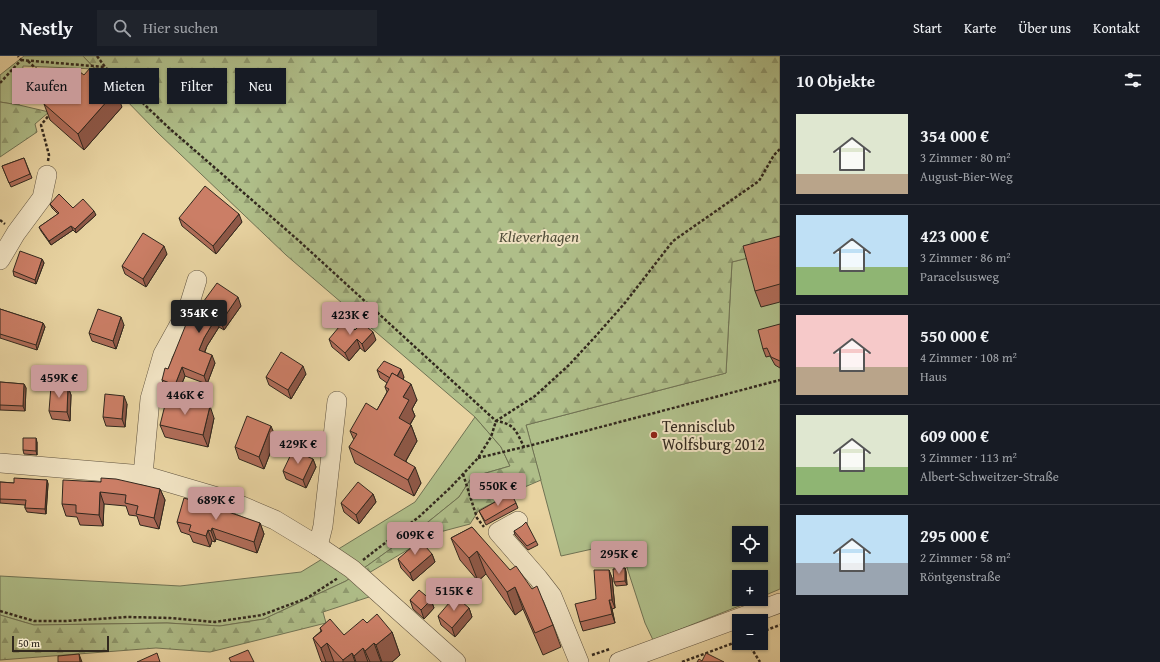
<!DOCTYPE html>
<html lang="de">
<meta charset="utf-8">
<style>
body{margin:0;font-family:"Gentium Book Plus",serif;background:#20242c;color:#f1f3f6;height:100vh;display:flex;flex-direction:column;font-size:15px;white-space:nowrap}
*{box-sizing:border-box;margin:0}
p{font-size:13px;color:#9ea1a6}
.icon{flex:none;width:22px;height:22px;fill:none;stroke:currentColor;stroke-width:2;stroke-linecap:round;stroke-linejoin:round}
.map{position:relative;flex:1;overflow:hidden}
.drawer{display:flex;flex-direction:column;background:#171b24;width:380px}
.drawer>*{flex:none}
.top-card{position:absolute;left:12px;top:12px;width:380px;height:36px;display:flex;gap:8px}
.buttons{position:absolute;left:732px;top:470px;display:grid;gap:8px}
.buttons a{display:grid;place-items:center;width:36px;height:36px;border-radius:0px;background:#171b24;box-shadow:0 1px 3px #0004;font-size:20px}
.scale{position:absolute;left:12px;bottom:10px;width:97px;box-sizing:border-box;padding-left:4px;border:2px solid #32281e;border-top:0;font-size:11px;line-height:14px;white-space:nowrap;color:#32281e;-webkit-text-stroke:3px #f0e2c2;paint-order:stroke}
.price{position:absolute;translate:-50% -34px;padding:0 9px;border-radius:4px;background:#c59692;color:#111;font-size:13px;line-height:26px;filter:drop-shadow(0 1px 2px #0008)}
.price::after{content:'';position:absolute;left:50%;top:24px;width:12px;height:9px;margin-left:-6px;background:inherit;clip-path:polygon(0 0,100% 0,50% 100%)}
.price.selected{background:#222;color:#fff}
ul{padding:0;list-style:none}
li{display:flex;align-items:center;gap:12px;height:100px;padding:0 16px}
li+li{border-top:1px solid #363941}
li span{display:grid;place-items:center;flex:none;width:112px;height:80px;border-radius:0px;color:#555}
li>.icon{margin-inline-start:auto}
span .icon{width:48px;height:48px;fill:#fffc;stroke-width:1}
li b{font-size:17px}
h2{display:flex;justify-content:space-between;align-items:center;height:48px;padding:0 16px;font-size:17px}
.pill{padding:0 14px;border-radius:0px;background:#171b24;box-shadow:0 1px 3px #0004;font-size:14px;line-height:36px}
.pill.selected{background:#c59692;color:#111}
header{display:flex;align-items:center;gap:24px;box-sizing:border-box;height:56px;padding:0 20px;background:#171b24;border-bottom:1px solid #363941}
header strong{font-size:19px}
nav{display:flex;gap:22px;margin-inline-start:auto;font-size:14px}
.search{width:280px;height:36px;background:#20242c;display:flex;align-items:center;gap:10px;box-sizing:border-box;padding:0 14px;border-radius:0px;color:#9ea1a6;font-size:15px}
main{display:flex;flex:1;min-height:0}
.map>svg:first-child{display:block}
</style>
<header>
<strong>Nestly</strong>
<div class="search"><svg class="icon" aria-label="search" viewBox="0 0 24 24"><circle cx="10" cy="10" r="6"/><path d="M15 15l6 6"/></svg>Hier suchen</div>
<nav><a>Start</a><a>Karte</a><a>Über uns</a><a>Kontakt</a></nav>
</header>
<main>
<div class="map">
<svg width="780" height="606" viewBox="0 0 780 606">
<defs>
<pattern id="forest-firs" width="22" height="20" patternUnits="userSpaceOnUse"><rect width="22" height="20" fill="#afbe89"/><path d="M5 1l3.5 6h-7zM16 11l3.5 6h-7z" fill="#8f9a6f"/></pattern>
</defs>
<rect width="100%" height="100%" fill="#e8d3a1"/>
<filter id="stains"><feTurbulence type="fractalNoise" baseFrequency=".005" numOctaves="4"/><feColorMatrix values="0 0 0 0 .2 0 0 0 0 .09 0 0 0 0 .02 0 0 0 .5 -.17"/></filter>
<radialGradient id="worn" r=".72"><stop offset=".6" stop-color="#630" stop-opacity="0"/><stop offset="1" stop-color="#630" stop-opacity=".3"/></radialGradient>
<!-- green -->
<g fill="#afbe89" stroke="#707354" fill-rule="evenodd">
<path d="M24,0H83L95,13L23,10L19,49L0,46V19Z"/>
<path d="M780,194V533L761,541V521H739V543H757L653,584L645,567L619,487L561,500L526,369L726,317L732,206ZM739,477H761V499H739Z"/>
<path d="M475,361L501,391L510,410L472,421L459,441L428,466L346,525L264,563L220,570L167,567L34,569L0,559V520L180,530L301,516L415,446Z"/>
</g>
<!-- forest -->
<g fill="url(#forest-firs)" stroke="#707354">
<path d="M83,0H780V194L732,206L726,317L526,369L541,424L520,433L479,454L470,468L436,477L362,521L369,541L323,556L326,567L210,596L156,592L0,604V559L34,569L167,567L220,570L264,563L346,525L428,466L459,441L472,421L510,410L501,391L475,361L286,199L158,77Z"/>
<path d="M0,46L19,49L49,56L35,68L37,76L0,101Z"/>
</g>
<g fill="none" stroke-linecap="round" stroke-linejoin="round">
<!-- minor casing -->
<g stroke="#60533f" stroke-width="20">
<g id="minor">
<path d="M0,204L16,177L42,142L47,119"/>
<path d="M0,407L143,419L228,444L275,464L318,490L352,513L456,606"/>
<path d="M143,419L150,343L163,298L188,253L197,224"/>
<path d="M518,465L498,476L538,522L552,540L579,606"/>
<path d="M318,490L323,470L337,345"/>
<path d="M619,606L780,547"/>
</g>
</g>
<!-- path -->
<g stroke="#32281e" stroke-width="2.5" stroke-dasharray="3 2" stroke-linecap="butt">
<path d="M97,0L105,11L169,72L298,184L496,365C515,368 516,375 524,391"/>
<path d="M21,4L105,11"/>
<path d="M28,5L59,35"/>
<path d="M0,27L21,4L18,0"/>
<path d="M48,105L49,99L41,69L50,58"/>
<path d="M0,164L5,168"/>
<path d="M478,402L532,389L780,324"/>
<path d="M463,418L477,462L484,471"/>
<path d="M363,504L420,460L451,431L478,402L491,381L496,365L535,340L569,309L594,282L624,248L673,185L759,125L774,99L780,93"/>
<path d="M0,555L34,565H66L128,561L170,562L215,566L262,559L307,542L338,522"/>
<path d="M761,576L780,569"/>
<path d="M748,587L760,606"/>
<path d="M592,599L610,593"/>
<path d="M682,606L739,585"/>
</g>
<!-- minor -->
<use href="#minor" stroke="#f0e2c2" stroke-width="19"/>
</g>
<!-- wall -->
<g fill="#af6c58" stroke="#32281e">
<path d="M44,48L122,51L84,94L50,64Z"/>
<path d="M24,102L32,122L11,131L2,110Z"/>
<path d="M50,148L73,152L96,159L76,177L73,174L51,189L41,175L39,171L58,158L52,152Z"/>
<path d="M179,162L242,166L216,198L182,170Z"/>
<path d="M780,180V246L761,251L755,235Z"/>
<path d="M167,198L146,231L125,218L122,210Z"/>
<path d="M42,203L44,207L36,228L14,220L13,215Z"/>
<path d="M241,250L224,274L219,271L207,290L205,296L215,307L207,328L185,320L178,337L165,332L162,324L168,313L198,253Z"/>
<path d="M0,253L43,267L45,271L37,294L0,282Z"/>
<path d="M780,268V312L775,309L770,300L766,301L763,293Z"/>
<path d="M124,269L116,293L92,285L89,277Z"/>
<path d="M355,274L376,284L365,296L360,292L349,305L332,291L329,283Z"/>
<path d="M377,314L404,321L403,323L417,344L412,353L415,360L410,369H411L417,385L406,405L421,427L414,440L355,407L349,391L354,384L350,375L377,354L387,336L385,331L387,327L380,322Z"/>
<path d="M306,318L291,343L269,329L266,321Z"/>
<path d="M0,326L24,328L26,332L25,355L0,354Z"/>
<path d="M68,331L71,339L70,365L52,363L49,355Z"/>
<path d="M127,348L125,371L106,370L103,361Z"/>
<path d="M214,362L208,391L165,381L160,369Z"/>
<path d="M276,382L264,413L239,403L235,391Z"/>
<path d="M37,386V399L24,398L23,394Z"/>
<path d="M313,403L316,411L306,432L286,423L283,415Z"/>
<path d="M47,424L48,428L46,458L27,456L25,452V449L0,447V426L14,427Z"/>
<path d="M101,426L160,433L165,444L159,473L140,469L137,460L129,459L126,450L104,448L103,470L80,469L77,461L66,460L62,448Z"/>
<path d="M373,438L376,446L359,468L344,456L341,447Z"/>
<path d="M516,447L518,452L486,469L479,455Z"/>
<path d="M177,466L260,467L264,478L257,497L216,483L215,486L212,485L210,491L193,486L190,479L181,476Z"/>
<path d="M472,471L553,569L561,591L543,599L523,553L515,559L486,518L478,525L460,504L451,482Z"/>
<path d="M514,475L536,485L538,489L528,494L515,479Z"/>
<path d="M432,498L435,506L413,525L401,512L398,503Z"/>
<path d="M625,512L626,516L627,529L616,530L614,526Z"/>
<path d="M609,514L612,522L615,552L612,553L615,567L583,575L580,566L596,543Z"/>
<path d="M410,544H431L434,552L424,563L413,553Z"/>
<path d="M469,552L472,561L455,581L441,569L438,560Z"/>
<path d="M367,567L392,576L400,599L392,606H322L321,605L313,582L321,575L320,572L344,579Z"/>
</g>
<!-- shaded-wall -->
<g fill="#8e5847" stroke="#32281e">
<path d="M116,35L122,51L84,94L78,78Z"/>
<path d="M94,155L96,159L76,177L75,173Z"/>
<path d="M239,158L242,166L216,198L213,190Z"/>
<path d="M71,170L73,174L51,189L49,185Z"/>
<path d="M164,190L167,198L146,231L143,223Z"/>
<path d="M42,203L44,207L36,228L35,224Z"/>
<path d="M238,241L241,250L224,274L221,266Z"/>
<path d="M121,261L124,269L116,293L113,285Z"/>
<path d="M216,262L219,271L207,290L202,302L199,294L204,282Z"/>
<path d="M43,267L45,271L37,294L36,289Z"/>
<path d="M373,276L376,284L365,296L362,288Z"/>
<path d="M357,283L360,292L349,305L345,297Z"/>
<path d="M212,299L215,307L207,328L204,320Z"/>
<path d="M303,310L306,318L291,343L288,334Z"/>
<path d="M182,311L185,320L178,337L175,329Z"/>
<path d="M401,313L404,321L398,333L395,325Z"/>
<path d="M24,328L26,332L25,355L23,350Z"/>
<path d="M411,328L417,344L412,353L415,360L404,378L399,362L403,341Z"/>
<path d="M68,331L71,339L70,365L67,356Z"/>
<path d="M124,340L127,348L125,371L122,363Z"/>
<path d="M210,350L214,362L208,391L203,379Z"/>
<path d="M411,369L417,385L400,415L394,399Z"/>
<path d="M271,370L276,382L264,413L259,401Z"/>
<path d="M36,382L37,386V399L36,395Z"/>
<path d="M313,403L316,411L306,432L303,424Z"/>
<path d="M415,411L421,427L414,440L408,424Z"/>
<path d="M47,424L48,428L46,458L45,453Z"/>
<path d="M160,433L165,444L159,473L154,462Z"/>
<path d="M100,436L104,448L103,470L99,459Z"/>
<path d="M373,438L376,446L359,468L356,459Z"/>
<path d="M260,467L264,478L257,497L254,486Z"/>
<path d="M212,472L216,483L215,486L211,475Z"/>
<path d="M208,474L212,485L210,491L206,480Z"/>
<path d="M477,495L486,518L478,525L469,502Z"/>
<path d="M432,498L435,506L413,525L410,517Z"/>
<path d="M625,512L626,516L627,529L625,525Z"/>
<path d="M609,514L612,522L615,552L612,544Z"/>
<path d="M515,531L523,553L515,559L507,536Z"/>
<path d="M431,544L434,552L424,563L421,554Z"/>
<path d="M609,544L612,553L615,567L612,558Z"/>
<path d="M469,552L472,561L455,581L452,572Z"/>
<path d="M392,576L400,599L392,606H382L376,589Z"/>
<path d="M327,587L334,606H326L321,592Z"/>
<path d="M374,587L381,606H370L365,595Z"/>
<path d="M363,592L368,606H356L354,600Z"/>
<path d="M352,597L355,606H343V604Z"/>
<path d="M79,598L82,606H80Z"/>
</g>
<!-- building -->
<g fill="#cb7e66" stroke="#32281e">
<path d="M90,12L116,35L78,78L44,48L76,13L84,19Z"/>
<path d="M24,102L30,118L9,127L2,110Z"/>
<path d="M205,130L239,158L213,190L179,162Z"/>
<path d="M59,138L73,152L83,143L94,155L75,173L71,170L49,185L39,171L59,157L50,148Z"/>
<path d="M143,177L164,190L143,223L122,210Z"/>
<path d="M780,180V228L755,235L743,190Z"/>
<path d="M20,195L42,203L35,224L13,215Z"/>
<path d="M217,227L238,241L221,266L216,262L204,282L199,294L212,299L204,320L182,311L175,329L162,324L165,312L168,313L191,256L194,251L198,253Z"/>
<path d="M0,253L43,267L36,289L0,278Z"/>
<path d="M98,253L121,261L113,285L89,277Z"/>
<path d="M344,265L355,274L362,267L373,276L362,288L357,283L345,297L329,283Z"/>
<path d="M780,268V305L771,301L767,292L763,293L758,274Z"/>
<path d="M281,296L303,310L288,334L266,321Z"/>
<path d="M384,305L401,313L397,320L392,317L390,322L377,314Z"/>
<path d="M392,317L411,328L403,341L409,344L399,362L411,369L394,399L415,411L408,424L349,391L357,378L350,375L366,347L377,354L389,333L385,331Z"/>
<path d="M0,326L24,328L23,350L0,349Z"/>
<path d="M51,330L68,331L67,356L49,355Z"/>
<path d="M105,338L124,340L122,363L103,361Z"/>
<path d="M167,341L210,350L203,379L160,369Z"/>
<path d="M247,360L271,370L259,401L235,391Z"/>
<path d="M23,382H36V395L23,394Z"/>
<path d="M293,394L313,403L303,424L283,415Z"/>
<path d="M14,422L47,424L45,453L25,452L26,444L0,443V426L14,427Z"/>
<path d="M101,422L116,423L160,433L154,462L136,458L138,450L125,447L126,439L100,436L99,459L76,457V449L62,448L63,424L101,426Z"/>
<path d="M358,426L373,438L356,459L341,447Z"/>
<path d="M511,437L516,447L485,465L479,455Z"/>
<path d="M184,442L217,452L260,467L254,486L212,472L211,475L208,474L206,480L189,475L191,469L177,466Z"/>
<path d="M526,466L536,485L527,490L514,475L522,470Z"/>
<path d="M472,471L510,514L516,510L532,533L537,530L553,569L535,577L515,531L507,536L477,495L469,502L451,482Z"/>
<path d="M420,484L432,498L410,517L398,503Z"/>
<path d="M625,512V525L614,526L613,513Z"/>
<path d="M594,514H609L612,544H609L612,558L580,566L575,548L596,543Z"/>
<path d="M419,534L431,544L421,554L410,544Z"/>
<path d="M455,540L469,552L452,572L438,560Z"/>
<path d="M377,558L392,576L376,589L374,587L365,595L363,592L354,600L352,597L343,604L327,587L321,592L313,582L322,575L320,572L330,563L344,579L363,563L367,567Z"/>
<path d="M248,594L254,606H231L229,602Z"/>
<path d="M157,597L160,606H137Z"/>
<path d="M706,597L724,606H697L699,603L702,605Z"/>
<path d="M79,598L80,606H58V600Z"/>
</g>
<!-- markers -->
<circle fill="#8f2418" stroke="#f0e2c2" stroke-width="1.5" cx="654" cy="379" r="4"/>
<g text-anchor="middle" stroke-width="4" stroke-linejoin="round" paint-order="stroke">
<!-- park labels -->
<g font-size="16" font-style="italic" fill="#514e39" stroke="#f0e2c2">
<text x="539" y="186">Klieverhagen</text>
</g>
<!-- poi labels -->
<g font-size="16" fill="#32281e" stroke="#f0e2c2" text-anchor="start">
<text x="662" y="376">Tennisclub<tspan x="662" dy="18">Wolfsburg 2012</tspan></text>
</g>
</g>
<rect width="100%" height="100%" filter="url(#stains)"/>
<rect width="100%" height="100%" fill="url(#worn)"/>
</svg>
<div class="buttons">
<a><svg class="icon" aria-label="locate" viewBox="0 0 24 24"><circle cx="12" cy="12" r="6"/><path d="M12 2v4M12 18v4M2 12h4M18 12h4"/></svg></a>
<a>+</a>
<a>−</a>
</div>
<div class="scale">50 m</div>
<b class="price selected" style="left:199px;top:278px">354K €</b>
<b class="price" style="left:350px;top:280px">423K €</b>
<b class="price" style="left:59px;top:343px">459K €</b>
<b class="price" style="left:185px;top:360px">446K €</b>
<b class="price" style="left:298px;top:409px">429K €</b>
<b class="price" style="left:498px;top:451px">550K €</b>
<b class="price" style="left:216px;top:465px">689K €</b>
<b class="price" style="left:415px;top:500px">609K €</b>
<b class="price" style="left:619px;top:519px">295K €</b>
<b class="price" style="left:454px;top:556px">515K €</b>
<div class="top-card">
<a class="pill selected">Kaufen</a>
<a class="pill">Mieten</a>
<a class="pill">Filter</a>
<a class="pill">Neu</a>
</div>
</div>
<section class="drawer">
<h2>10 Objekte<svg class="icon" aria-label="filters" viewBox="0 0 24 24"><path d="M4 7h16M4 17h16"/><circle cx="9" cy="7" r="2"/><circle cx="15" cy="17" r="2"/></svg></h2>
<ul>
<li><span style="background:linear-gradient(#dfe7d0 75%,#b9a48a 0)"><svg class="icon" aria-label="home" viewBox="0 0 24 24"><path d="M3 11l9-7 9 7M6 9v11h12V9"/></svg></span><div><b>354 000 €</b><p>3 Zimmer · 80 m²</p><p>August-Bier-Weg</p></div></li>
<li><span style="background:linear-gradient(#bfe0f5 65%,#8fb573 0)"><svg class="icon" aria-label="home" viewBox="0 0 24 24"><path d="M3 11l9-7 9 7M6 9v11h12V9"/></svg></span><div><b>423 000 €</b><p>3 Zimmer · 86 m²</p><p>Paracelsusweg</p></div></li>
<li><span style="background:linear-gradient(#f6c9c9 65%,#b9a48a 0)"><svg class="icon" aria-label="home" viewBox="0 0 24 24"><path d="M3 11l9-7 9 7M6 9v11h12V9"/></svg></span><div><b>550 000 €</b><p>4 Zimmer · 108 m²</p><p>Haus</p></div></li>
<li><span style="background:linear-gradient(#dfe7d0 65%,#8fb573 0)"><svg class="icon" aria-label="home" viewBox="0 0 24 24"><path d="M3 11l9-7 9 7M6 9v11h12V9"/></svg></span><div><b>609 000 €</b><p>3 Zimmer · 113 m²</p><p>Albert-Schweitzer-Straße</p></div></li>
<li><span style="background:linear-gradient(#bfe0f5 60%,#9aa5b1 0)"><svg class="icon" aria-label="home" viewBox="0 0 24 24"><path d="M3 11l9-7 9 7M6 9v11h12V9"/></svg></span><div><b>295 000 €</b><p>2 Zimmer · 58 m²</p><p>Röntgenstraße</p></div></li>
</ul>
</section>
</main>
